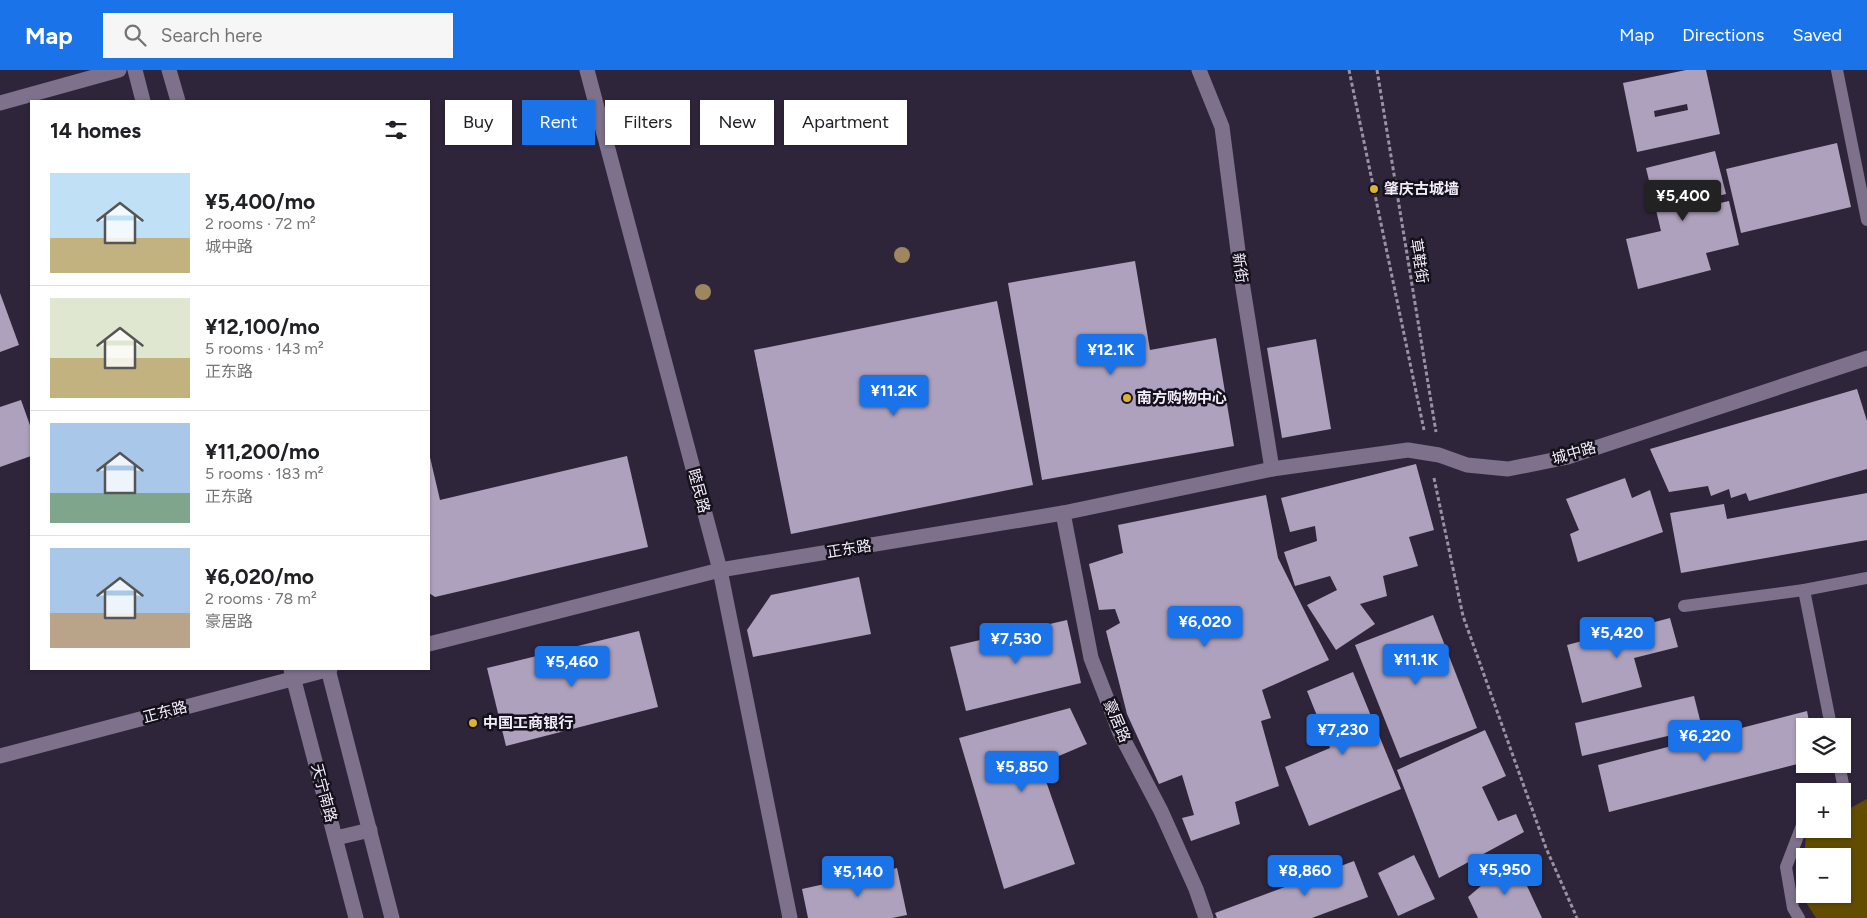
<!DOCTYPE html>
<meta charset="utf-8">
<style>
body{margin:0;font-family:Figtree,"Noto Sans SC",sans-serif;background:#f6f6f6;color:#202124;height:100vh;display:flex;flex-direction:column;font-size:19px;white-space:nowrap}
*{box-sizing:border-box;margin:0}
p{font-size:16px;color:#757577}
.icon{flex:none;width:28px;height:28px;fill:none;stroke:currentColor;stroke-width:2;stroke-linecap:round;stroke-linejoin:round}
.map{position:relative;flex:1;overflow:hidden}
.drawer{position:absolute;left:30px;top:30px;width:400px;height:570px;display:flex;flex-direction:column;background:#fff;border-radius:0px;box-shadow:0 1px 4px #0004}
.drawer>*{flex:none}
.banner{position:absolute;left:445px;top:30px;width:475px;height:45px;display:flex;gap:10px}
.tools{position:absolute;left:1796px;top:648px;display:grid;gap:10px}
.tools a{display:grid;place-items:center;width:55px;height:55px;border-radius:0px;background:#fff;box-shadow:0 1px 4px #0004;font-size:25px}
.price{position:absolute;translate:-50% -42px;padding:0 11px;border-radius:5px;background:#1a73e8;color:#fff;font-size:16px;line-height:32px;filter:drop-shadow(0 1px 2px #0008)}
.price::after{content:'';position:absolute;left:50%;top:30px;width:15px;height:11px;margin-left:-8px;background:inherit;clip-path:polygon(0 0,100% 0,50% 100%)}
.price.selected{background:#222;color:#fff}
ul{padding:0;list-style:none}
li{display:flex;align-items:center;gap:15px;height:125px;padding:0 20px}
li+li{border-top:1px solid #e0e0e0}
li span{display:grid;place-items:center;flex:none;width:140px;height:100px;border-radius:0px;color:#555}
li>.icon{margin-inline-start:auto}
span .icon{width:60px;height:60px;fill:#fffc;stroke-width:1}
li b{font-size:21px}
h2{display:flex;justify-content:space-between;align-items:center;height:60px;padding:0 20px;font-size:21px}
.pill{padding:0 18px;border-radius:0px;background:#fff;box-shadow:0 1px 4px #0004;font-size:18px;line-height:45px}
.pill.selected{background:#1a73e8;color:#fff}
header{display:flex;align-items:center;gap:30px;box-sizing:border-box;height:70px;padding:0 25px;background:#1a73e8;color:#fff}
header strong{font-size:24px}
nav{display:flex;gap:28px;margin-inline-start:auto;font-size:18px}
.search{width:350px;height:45px;background:#f6f6f6;display:flex;align-items:center;gap:12px;box-sizing:border-box;padding:0 18px;border-radius:0px;color:#757577;font-size:19px}
.map>svg:first-child{display:block}
</style>
<header>
<strong>Map</strong>
<div class="search"><svg class="icon" aria-label="search" viewBox="0 0 24 24"><circle cx="10" cy="10" r="6"/><path d="M15 15l6 6"/></svg>Search here</div>
<nav><a>Map</a><a>Directions</a><a>Saved</a></nav>
</header>
<div class="map">
<svg width="1867" height="848" viewBox="0 0 1867 848">
<rect width="100%" height="100%" fill="#2f253b"/>
<!-- green -->
<path fill="#614c00" fill-rule="evenodd" d="M1867,729V848H1816L1802,826L1806,762L1812,759H1842L1843,742ZM1805,786H1842V824H1805Z"/>
<!-- building -->
<g fill="#aea1bd" fill-rule="evenodd">
<path d="M1686,0H1706L1720,64L1637,82L1623,13ZM1687,34L1688,40L1655,47L1654,41Z"/>
<path d="M1837,73L1851,137L1741,163L1726,99Z"/>
<path d="M1715,81L1726,124L1701,130L1703,137L1729,131L1739,175L1706,183L1711,200L1638,219L1626,169L1661,161L1646,98Z"/>
<path d="M1135,191L1150,280L1216,268L1234,376L1042,410L1008,213Z"/>
<path d="M0,223L19,275L0,282Z"/>
<path d="M997,231L1033,415L791,464L754,280Z"/>
<path d="M1316,269L1331,359L1282,368L1267,278Z"/>
<path d="M1857,319L1867,351V399L1749,431L1746,423L1731,428L1729,419L1711,426L1708,416L1669,422L1650,379Z"/>
<path d="M21,330L31,358V386L0,397V337Z"/>
<path d="M429,383L440,430L627,386L648,477L435,527L429,523Z"/>
<path d="M1416,394L1434,460L1409,467L1418,496L1383,506L1387,526L1360,534L1375,554L1336,580L1307,535L1337,520L1330,506L1295,516L1284,482L1317,471L1315,456L1290,462L1281,428Z"/>
<path d="M1625,408L1632,428L1650,420L1663,462L1578,492L1570,464L1579,460L1566,429Z"/>
<path d="M1867,423V470L1681,503L1670,443L1724,434L1727,449Z"/>
<path d="M1266,425L1278,488L1329,590L1262,620L1271,648L1261,651L1279,716L1235,732L1240,754L1191,771L1182,748L1194,745L1182,705L1159,714L1127,644L1106,561L1120,553L1115,539L1099,540L1089,494L1123,483L1118,455Z"/>
<path d="M859,507L871,564L753,587L747,560L771,525Z"/>
<path d="M1433,545L1477,658L1400,688L1355,575Z"/>
<path d="M1670,548L1678,577L1634,588L1642,617L1582,633L1567,575Z"/>
<path d="M1067,550L1081,613L966,641L950,577Z"/>
<path d="M639,561L658,637L506,676L487,598Z"/>
<path d="M1353,602L1401,719L1309,756L1285,697L1330,678L1307,621Z"/>
<path d="M1694,626L1702,658L1582,686L1575,653Z"/>
<path d="M1070,638L1087,674L1040,694L1075,794L1004,819L959,668Z"/>
<path d="M1807,641L1810,656H1805V692L1609,742L1598,695Z"/>
<path d="M1485,660L1506,706L1482,717L1498,751L1516,744L1524,762L1439,808L1397,700Z"/>
<path d="M1414,785L1435,829L1398,846L1378,803Z"/>
<path d="M1514,788L1542,848H1478L1468,827Z"/>
<path d="M1354,791L1368,827L1312,848H1217L1215,843Z"/>
<path d="M897,798L907,845L892,848H808L802,819Z"/>
</g>
<g fill="none" stroke-linecap="round" stroke-linejoin="round">
<!-- path -->
<g stroke="#9a91a3" stroke-width="3" stroke-dasharray="4 2.5" stroke-linecap="butt">
<path d="M1349,0L1424,360"/>
<path d="M1377,0L1436,362"/>
<path d="M1434,408L1463,546L1546,778L1577,848"/>
</g>
<!-- service -->
<g stroke="#7d718b" stroke-width="12">
<path d="M1837,0L1867,150"/>
<path d="M1804,520L1831,656"/>
<path d="M1684,536L1804,520L1867,508"/>
<path d="M1839,694L1845,724L1842,726"/>
<path d="M1799,848L1793,838L1786,797L1801,758L1805,754"/>
</g>
<!-- minor -->
<g stroke="#7d718b" stroke-width="15">
<path d="M587,0L720,500L790,848"/>
<path d="M1199,0L1222,57L1242,212L1272,399"/>
<path d="M0,33L119,0"/>
<path d="M1063,443L1091,588L1120,663L1161,741L1196,819L1206,848"/>
<path d="M429,574L720,500L1063,443L1272,399L1408,380L1439,385L1467,395L1508,399L1568,387L1867,288"/>
<path d="M0,686L330,599"/>
</g>
<!-- secondary -->
<g stroke="#7d718b" stroke-width="15">
<path d="M135,0L143,31"/>
<path d="M169,0L178,31"/>
<path d="M291,599L356,848"/>
<path d="M328,599L392,848"/>
<path d="M336,768L370,760"/>
</g>
</g>
<!-- trees -->
<g fill="#9e875f">
<circle cx="902" cy="185" r="8"/>
<circle cx="703" cy="222" r="8"/>
</g>
<!-- markers -->
<g fill="#dbb233" stroke="#15111b" stroke-width="2">
<circle cx="1374" cy="119" r="5"/>
<circle cx="1127" cy="328" r="5"/>
<circle cx="473" cy="653" r="5"/>
</g>
<g text-anchor="middle" stroke-width="5" stroke-linejoin="round" paint-order="stroke">
<!-- poi labels -->
<g font-size="15" font-weight="bold" fill="#f3ecfb" stroke="#15111b" text-anchor="start">
<text x="1384" y="124">肇庆古城墙</text>
<text x="1137" y="333">南方购物中心</text>
<text x="483" y="658">中国工商银行</text>
</g>
<!-- street labels -->
<g font-size="15" fill="#f3ecfb" stroke="#15111b">
<text transform="translate(1419 191) rotate(81)" y="5">草鞋街</text>
<text transform="translate(1240 198) rotate(82)" y="5">新街</text>
<text transform="translate(1574 383) rotate(-16)" y="5">城中路</text>
<text transform="translate(699 421) rotate(75)" y="5">睦民路</text>
<text transform="translate(849 479) rotate(-9)" y="5">正东路</text>
<text transform="translate(165 642) rotate(-15)" y="5">正东路</text>
<text transform="translate(1117 651) rotate(67)" y="5">豪居路</text>
<text transform="translate(324 723) rotate(75)" y="5">天宁南路</text>
</g>
</g>
</svg>
<div class="tools">
<a><svg class="icon" aria-label="layers" viewBox="0 0 24 24"><path d="M12 4l9 5-9 5-9-5zM3 14l9 5 9-5"/></svg></a>
<a>+</a>
<a>−</a>
</div>
<b class="price selected" style="left:1683px;top:152px">¥5,400</b>
<b class="price" style="left:1111px;top:306px">¥12.1K</b>
<b class="price" style="left:894px;top:347px">¥11.2K</b>
<b class="price" style="left:1205px;top:578px">¥6,020</b>
<b class="price" style="left:1617px;top:589px">¥5,420</b>
<b class="price" style="left:1016px;top:595px">¥7,530</b>
<b class="price" style="left:1416px;top:616px">¥11.1K</b>
<b class="price" style="left:572px;top:618px">¥5,460</b>
<b class="price" style="left:1343px;top:686px">¥7,230</b>
<b class="price" style="left:1705px;top:692px">¥6,220</b>
<b class="price" style="left:1022px;top:723px">¥5,850</b>
<b class="price" style="left:1505px;top:826px">¥5,950</b>
<b class="price" style="left:1305px;top:827px">¥8,860</b>
<b class="price" style="left:858px;top:828px">¥5,140</b>
<div class="banner">
<a class="pill">Buy</a>
<a class="pill selected">Rent</a>
<a class="pill">Filters</a>
<a class="pill">New</a>
<a class="pill">Apartment</a>
</div>
<section class="drawer">
<h2>14 homes<svg class="icon" aria-label="filters" viewBox="0 0 24 24"><path d="M4 7h16M4 17h16"/><circle cx="9" cy="7" r="2"/><circle cx="15" cy="17" r="2"/></svg></h2>
<ul>
<li><span style="background:linear-gradient(#bfe0f5 65%,#c2b280 0)"><svg class="icon" aria-label="home" viewBox="0 0 24 24"><path d="M3 11l9-7 9 7M6 9v11h12V9"/></svg></span><div><b>¥5,400/mo</b><p>2 rooms · 72 m²</p><p>城中路</p></div></li>
<li><span style="background:linear-gradient(#dfe7d0 60%,#c2b280 0)"><svg class="icon" aria-label="home" viewBox="0 0 24 24"><path d="M3 11l9-7 9 7M6 9v11h12V9"/></svg></span><div><b>¥12,100/mo</b><p>5 rooms · 143 m²</p><p>正东路</p></div></li>
<li><span style="background:linear-gradient(#a9c7e8 70%,#7fa58c 0)"><svg class="icon" aria-label="home" viewBox="0 0 24 24"><path d="M3 11l9-7 9 7M6 9v11h12V9"/></svg></span><div><b>¥11,200/mo</b><p>5 rooms · 183 m²</p><p>正东路</p></div></li>
<li><span style="background:linear-gradient(#a9c7e8 65%,#b9a48a 0)"><svg class="icon" aria-label="home" viewBox="0 0 24 24"><path d="M3 11l9-7 9 7M6 9v11h12V9"/></svg></span><div><b>¥6,020/mo</b><p>2 rooms · 78 m²</p><p>豪居路</p></div></li>
</ul>
</section>
</div>
